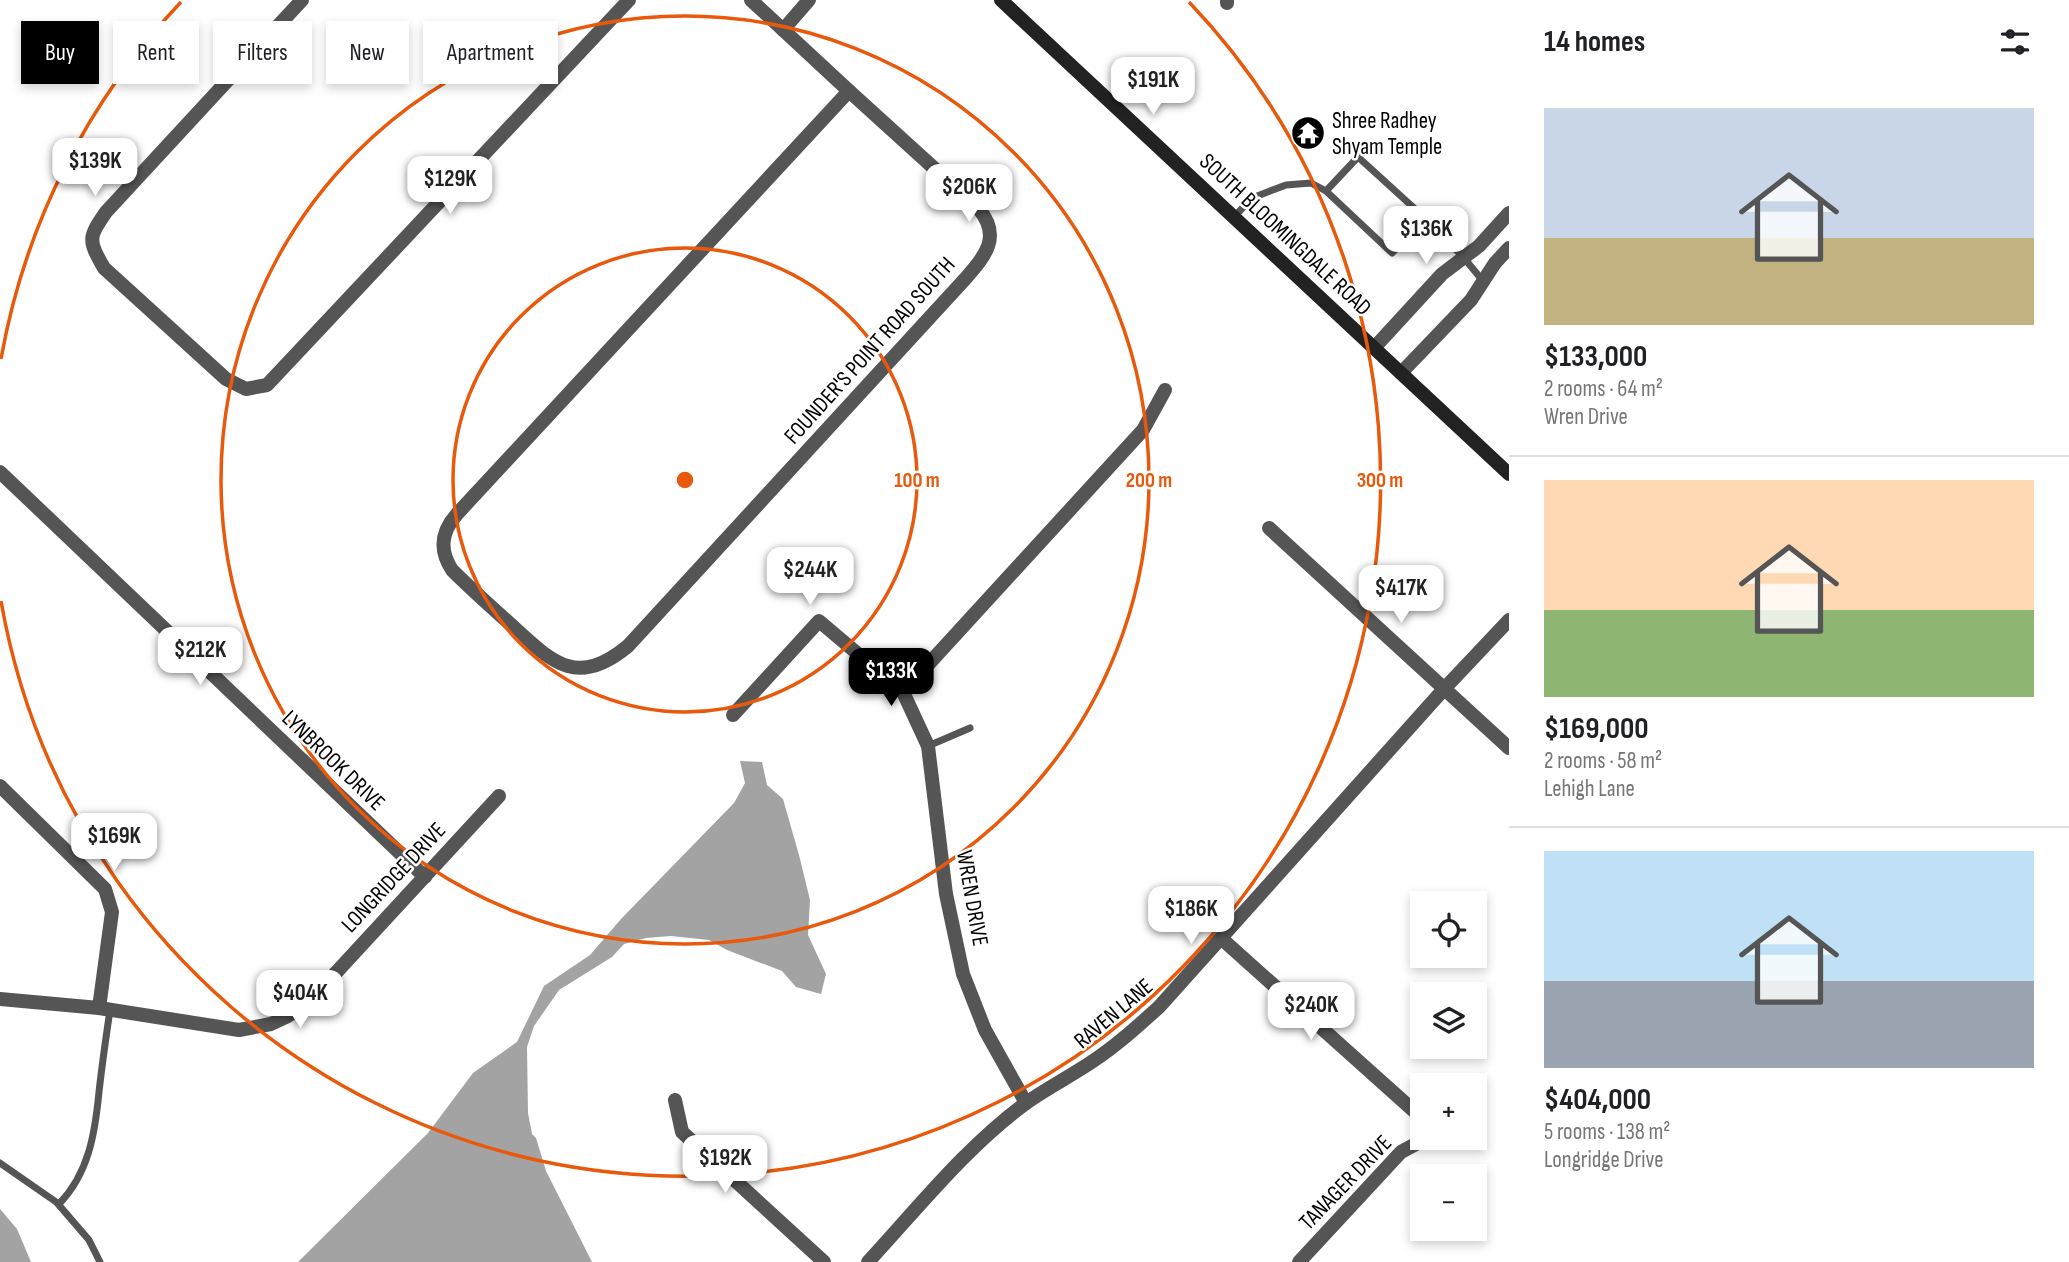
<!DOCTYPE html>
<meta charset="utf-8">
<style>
body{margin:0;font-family:"Sofia Sans Condensed",sans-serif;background:#f6f6f6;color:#202124;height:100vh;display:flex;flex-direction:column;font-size:26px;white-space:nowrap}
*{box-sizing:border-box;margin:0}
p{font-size:23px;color:#757577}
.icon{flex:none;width:38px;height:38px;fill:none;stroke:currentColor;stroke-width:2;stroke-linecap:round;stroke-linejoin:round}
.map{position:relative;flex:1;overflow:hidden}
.details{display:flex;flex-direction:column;background:#fff;width:560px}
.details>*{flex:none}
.top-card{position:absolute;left:21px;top:21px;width:665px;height:63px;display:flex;gap:14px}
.fabs{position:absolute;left:1410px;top:891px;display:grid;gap:14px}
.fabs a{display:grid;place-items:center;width:77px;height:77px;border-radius:0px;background:#fff;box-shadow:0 4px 10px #0003;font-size:35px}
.price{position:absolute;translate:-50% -60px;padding:0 16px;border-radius:14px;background:#fff;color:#222;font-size:23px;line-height:46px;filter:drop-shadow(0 2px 4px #0008)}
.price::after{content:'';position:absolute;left:50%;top:42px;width:21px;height:16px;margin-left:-10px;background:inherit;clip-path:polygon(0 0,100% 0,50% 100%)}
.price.selected{background:#000;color:#fff}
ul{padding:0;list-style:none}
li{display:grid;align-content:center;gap:14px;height:371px;padding:0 35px}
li+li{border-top:2px solid #e0e0e0}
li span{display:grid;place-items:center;height:217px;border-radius:0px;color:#555}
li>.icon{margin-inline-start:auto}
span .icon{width:126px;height:126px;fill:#fffc;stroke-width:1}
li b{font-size:30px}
h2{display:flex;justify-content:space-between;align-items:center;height:84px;padding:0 35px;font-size:30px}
.chip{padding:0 24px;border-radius:0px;background:#fff;box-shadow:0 4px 10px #0003;font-size:24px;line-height:63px}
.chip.selected{background:#000;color:#fff}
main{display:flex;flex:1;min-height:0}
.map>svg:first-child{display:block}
</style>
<main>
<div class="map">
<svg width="1509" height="1262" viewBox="0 0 1509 1262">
<rect width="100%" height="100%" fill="#fff"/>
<!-- water -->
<g fill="#a3a3a3">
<path d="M740,761L762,762L767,785L783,799L799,855L810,900L808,935L826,974L821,994L796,987L782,971L727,950L709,940L671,936L646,938L624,944L612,957L559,990L534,1026L527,1047L528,1113L532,1134L536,1138L546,1171L592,1262H298L428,1133L473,1073L517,1042L544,986L590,955L621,919L734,803L745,783Z"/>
<path d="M0,1209L17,1229L31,1262H0Z"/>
</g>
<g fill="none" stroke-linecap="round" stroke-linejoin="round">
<!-- service -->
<g stroke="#555" stroke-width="7">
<path d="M1326,191L1358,157L1425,218"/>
<path d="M1234,217L1252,198L1286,185L1311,183L1326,191L1392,253L1425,218L1464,258L1483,281"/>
<path d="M928,746L970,728"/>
<path d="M0,1163L59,1204C89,1173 95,1133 99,1092C102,1065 106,1037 110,1010"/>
<path d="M58,1204L89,1240L100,1262"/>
</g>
<!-- minor -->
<g stroke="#555" stroke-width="14">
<path d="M302,0L106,212C88,238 88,240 104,268L226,379L246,389L267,385L629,0"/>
<path d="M751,0L849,91"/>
<path d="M1227,0V3"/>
<path d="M783,30L809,0"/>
<path d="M849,91L979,209C1002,237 985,256 965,279L628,646C575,690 550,660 508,622C489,605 470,588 452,570C439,550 441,532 457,514Z"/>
<path d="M0,472L425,877"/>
<path d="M1269,528L1509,748"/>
<path d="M733,715L819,621L903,692"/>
<path d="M0,786L105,889L112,912L99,1008"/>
<path d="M1222,939L1423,1119"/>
<path d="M0,999L99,1008L239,1030L271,1024L286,1017L308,1003L499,796"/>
<path d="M675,1100L682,1132L824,1262"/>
<path d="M1026,1103L985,1030L963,974L946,894L928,746L903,692L1143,430L1165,390"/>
<path d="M868,1262C918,1208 966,1147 1026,1103C1047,1088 1071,1076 1093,1061C1117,1045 1138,1026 1159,1007L1444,689L1509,620"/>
<path d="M1299,1262L1401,1152L1427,1138"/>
</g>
<!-- tertiary -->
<g stroke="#555" stroke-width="14">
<path d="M1374,348L1442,274L1479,246L1509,213"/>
<path d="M1401,373L1471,300L1495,263L1509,248"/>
</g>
<!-- secondary -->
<path stroke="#222" stroke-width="14" d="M1001,0L1509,474"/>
</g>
<!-- distance rings -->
<g fill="none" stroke="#e8590c" stroke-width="3.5">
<circle cx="685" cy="480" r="232"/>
<circle cx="685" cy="480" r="464"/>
<path d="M1 359A695 695 0 0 1 181 2M1189 2A695 695 0 1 1 1 601"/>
</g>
<!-- icons -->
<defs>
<g id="temple-disc" transform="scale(1.75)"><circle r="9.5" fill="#000" stroke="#fff"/><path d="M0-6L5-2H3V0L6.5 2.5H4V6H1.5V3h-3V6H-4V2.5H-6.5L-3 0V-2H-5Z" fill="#fff"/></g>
</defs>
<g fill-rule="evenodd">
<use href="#temple-disc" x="1308" y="133"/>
</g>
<g text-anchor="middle" stroke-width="5" stroke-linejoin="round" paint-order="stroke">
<!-- poi labels -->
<g font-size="23" fill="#000" stroke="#fff" text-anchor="start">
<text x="1332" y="128">Shree Radhey<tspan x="1332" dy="26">Shyam Temple</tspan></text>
</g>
<!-- street labels -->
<g font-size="23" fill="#000" stroke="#fff">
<text transform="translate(1286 234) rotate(43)" y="8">SOUTH BLOOMINGDALE ROAD</text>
<text transform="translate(869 350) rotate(-48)" y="8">FOUNDER'S POINT ROAD SOUTH</text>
<text transform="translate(334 760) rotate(44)" y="8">LYNBROOK DRIVE</text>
<text transform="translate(393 877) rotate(-47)" y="8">LONGRIDGE DRIVE</text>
<text transform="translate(973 898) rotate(80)" y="8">WREN DRIVE</text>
<text transform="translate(1113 1013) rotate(-40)" y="8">RAVEN LANE</text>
<text transform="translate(1345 1182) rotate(-46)" y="8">TANAGER DRIVE</text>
</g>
</g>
<circle cx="685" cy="480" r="10" fill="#e8590c" stroke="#fff" stroke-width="3.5"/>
<g font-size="21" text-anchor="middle" font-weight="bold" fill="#e8590c" stroke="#fff" stroke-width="5" stroke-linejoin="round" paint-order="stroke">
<text x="917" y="487">100 m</text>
<text x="1149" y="487">200 m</text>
<text x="1380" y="487">300 m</text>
</g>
</svg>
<div class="fabs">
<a><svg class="icon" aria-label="locate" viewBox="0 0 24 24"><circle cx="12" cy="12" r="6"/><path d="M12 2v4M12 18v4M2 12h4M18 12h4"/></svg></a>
<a><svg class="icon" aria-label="layers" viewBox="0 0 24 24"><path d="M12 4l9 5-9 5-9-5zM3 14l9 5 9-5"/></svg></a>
<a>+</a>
<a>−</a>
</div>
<b class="price" style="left:1153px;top:117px">$191K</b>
<b class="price" style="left:95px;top:198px">$139K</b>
<b class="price" style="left:450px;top:216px">$129K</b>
<b class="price" style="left:969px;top:224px">$206K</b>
<b class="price" style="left:1426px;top:266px">$136K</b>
<b class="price" style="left:810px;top:607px">$244K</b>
<b class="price" style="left:1401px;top:625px">$417K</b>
<b class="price" style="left:200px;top:687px">$212K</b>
<b class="price selected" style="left:891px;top:708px">$133K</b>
<b class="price" style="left:114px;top:873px">$169K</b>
<b class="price" style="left:1191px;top:946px">$186K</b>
<b class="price" style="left:300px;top:1030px">$404K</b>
<b class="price" style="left:1311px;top:1042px">$240K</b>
<b class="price" style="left:725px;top:1195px">$192K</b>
<div class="top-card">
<a class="chip selected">Buy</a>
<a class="chip">Rent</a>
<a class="chip">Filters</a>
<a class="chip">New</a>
<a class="chip">Apartment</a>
</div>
</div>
<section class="details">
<h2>14 homes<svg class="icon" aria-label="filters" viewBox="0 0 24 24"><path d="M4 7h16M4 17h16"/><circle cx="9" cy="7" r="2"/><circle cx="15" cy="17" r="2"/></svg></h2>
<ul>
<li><span style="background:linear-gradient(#c9d6e8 60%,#c2b280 0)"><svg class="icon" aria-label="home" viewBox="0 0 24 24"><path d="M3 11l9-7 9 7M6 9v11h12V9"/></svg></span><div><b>$133,000</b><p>2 rooms · 64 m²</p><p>Wren Drive</p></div></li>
<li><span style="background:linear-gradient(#ffd9b3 60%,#8fb573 0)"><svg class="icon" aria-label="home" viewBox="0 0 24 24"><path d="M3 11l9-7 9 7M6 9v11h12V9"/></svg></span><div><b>$169,000</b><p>2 rooms · 58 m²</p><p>Lehigh Lane</p></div></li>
<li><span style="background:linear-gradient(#bfe0f5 60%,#9aa5b1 0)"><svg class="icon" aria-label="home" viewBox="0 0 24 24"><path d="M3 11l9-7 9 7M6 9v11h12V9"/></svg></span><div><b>$404,000</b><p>5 rooms · 138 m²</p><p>Longridge Drive</p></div></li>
</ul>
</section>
</main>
